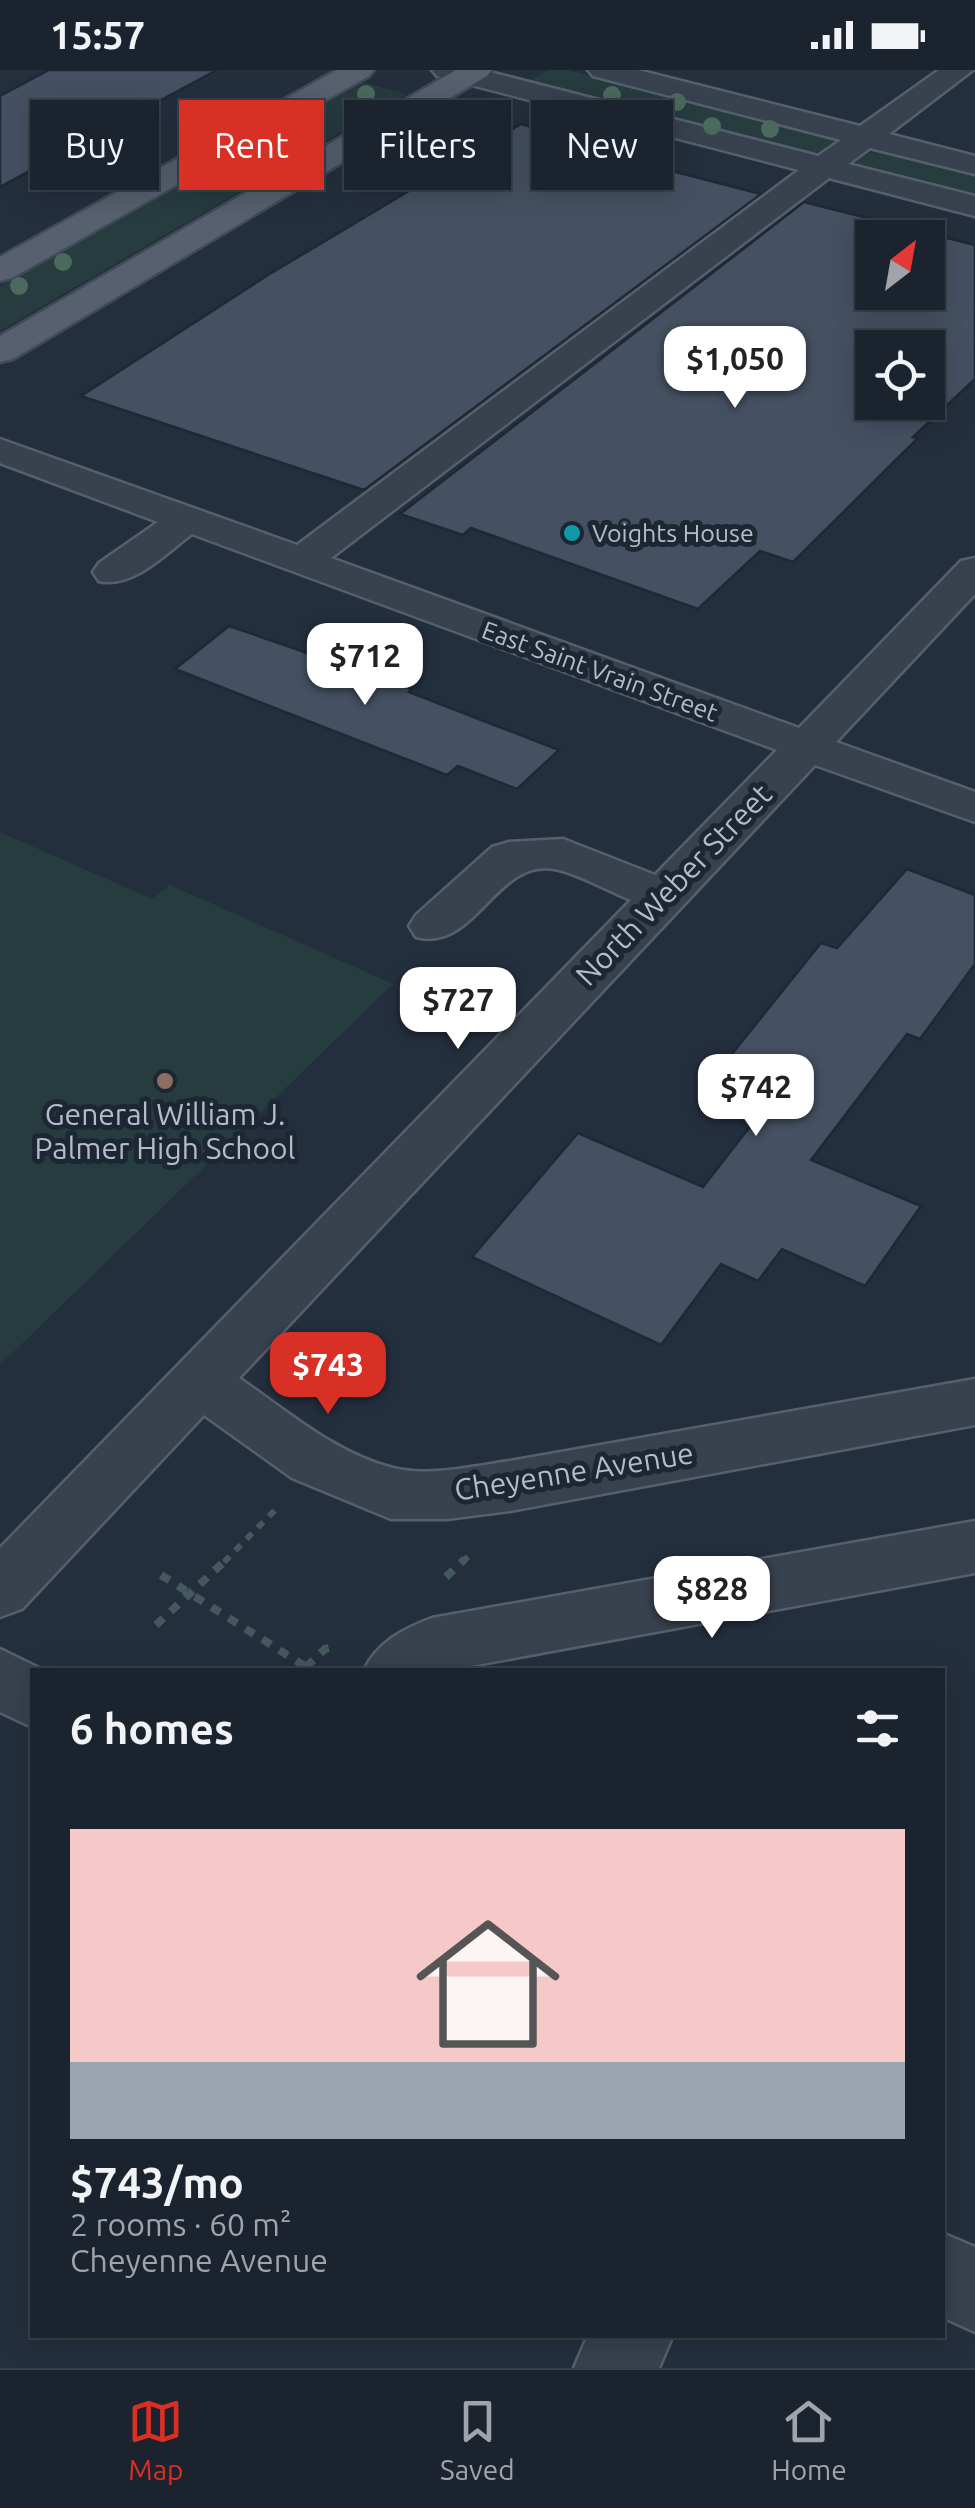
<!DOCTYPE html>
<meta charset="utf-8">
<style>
body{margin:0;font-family:Ubuntu,sans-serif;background:#282f3a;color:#f1f3f6;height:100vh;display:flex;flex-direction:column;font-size:38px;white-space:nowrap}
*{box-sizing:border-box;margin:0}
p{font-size:32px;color:#a0a4aa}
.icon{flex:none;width:55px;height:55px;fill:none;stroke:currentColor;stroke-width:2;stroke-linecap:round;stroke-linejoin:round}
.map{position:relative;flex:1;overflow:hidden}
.drawer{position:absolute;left:30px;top:1598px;width:915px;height:670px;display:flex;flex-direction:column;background:#1b232e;border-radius:0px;box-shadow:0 5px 25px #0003,0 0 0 2px #39404a}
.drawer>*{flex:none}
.guide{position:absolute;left:30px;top:30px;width:915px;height:90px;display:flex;gap:20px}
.needle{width:65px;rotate:31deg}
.controls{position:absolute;left:855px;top:150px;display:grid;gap:20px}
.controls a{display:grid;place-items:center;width:90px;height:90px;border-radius:0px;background:#1b232e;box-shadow:0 5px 25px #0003,0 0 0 2px #39404a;font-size:50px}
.price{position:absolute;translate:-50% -85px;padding:0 22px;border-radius:20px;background:#fff;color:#222;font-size:32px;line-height:65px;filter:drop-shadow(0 2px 5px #0008)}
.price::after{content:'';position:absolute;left:50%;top:60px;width:30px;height:22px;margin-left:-15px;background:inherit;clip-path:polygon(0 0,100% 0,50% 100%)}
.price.on{background:#d93025;color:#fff}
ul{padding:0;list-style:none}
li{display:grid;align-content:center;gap:20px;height:530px;padding:0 40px}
li span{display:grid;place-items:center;height:310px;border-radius:0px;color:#555}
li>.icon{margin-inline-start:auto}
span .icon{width:180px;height:180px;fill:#fffc;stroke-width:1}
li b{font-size:42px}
h2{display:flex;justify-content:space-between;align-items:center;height:120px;padding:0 40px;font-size:42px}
.tag{padding:0 35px;border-radius:0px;background:#1b232e;box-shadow:0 5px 25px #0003,0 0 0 2px #39404a;font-size:35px;line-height:90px}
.tag.on{background:#d93025;color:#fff}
.status{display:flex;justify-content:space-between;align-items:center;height:70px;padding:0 50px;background:#1b232e;direction:ltr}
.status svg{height:28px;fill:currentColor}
.dock{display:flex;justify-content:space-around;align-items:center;height:140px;border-top:2px solid #39404a;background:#1b232e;font-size:28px;color:#a0a4aa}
.dock a{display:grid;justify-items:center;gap:5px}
.dock .on{color:#d93025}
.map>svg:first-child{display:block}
</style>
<div class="status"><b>15:57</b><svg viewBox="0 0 49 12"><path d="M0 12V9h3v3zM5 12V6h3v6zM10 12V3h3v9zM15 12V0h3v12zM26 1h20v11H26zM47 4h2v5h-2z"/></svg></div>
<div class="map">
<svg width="975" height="2298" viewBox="0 0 975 2298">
<rect width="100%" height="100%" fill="#242f3e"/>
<!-- green -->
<g fill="#263c3f">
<path d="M548,0H568L821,64L833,70L831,80L798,85L525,14Z"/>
<path d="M364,13L407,24L0,261V217Z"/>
<path d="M880,81L900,82L975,101V129L867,101L856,92L863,84Z"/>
<path d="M0,762L152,829L170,815L393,914L0,1295Z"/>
</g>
<!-- building -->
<g fill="#455162" stroke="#1f2835" stroke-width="2.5" fill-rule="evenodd">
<path d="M49,0H217L0,117V26Z"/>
<path d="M521,54L590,72L586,75L598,78L594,81L761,124L364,420L81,326L268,205Z"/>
<path d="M804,132L975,175V309L913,367L918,368L793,492L760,481L698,539L471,458L463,465L400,444ZM872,168H928V222H872ZM872,278H928V332H872Z"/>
<path d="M229,556L412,619L409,622L559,680L517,719L458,696L447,705L175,599Z"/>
<path d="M907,799L975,825V894L920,969L907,964L811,1090L921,1136L865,1216L782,1179L758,1211L721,1194L661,1275L472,1187L578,1063L703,1117L776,1023L719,1000L821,873L837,878Z"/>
</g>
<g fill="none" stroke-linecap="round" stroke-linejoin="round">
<!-- minor casing -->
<g stroke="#565f6c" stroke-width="5">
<g id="minor">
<path d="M432,0H482L818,86L841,70L593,6L588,0H638L860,56L939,0H973L889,64L975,86V104L870,78L848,94L975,126V146L829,108L331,488L799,658L961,491L975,488V524L836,672L975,722V752L815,695L239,1308C287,1341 336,1384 393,1398C429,1407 474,1396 510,1391L975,1309V1355L510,1441L447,1449H391L292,1408L204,1345L22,1539L0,1547V1478L631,830C608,821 583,806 559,800C496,784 477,883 416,867L409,856L416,845L492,777L509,772L563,769L655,805L777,680L192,464C166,483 133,519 99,511L93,502L99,493L158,452L0,393V369L297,475L799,100L437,6Z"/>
<path d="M975,1451V1503L449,1600H364C378,1572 403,1559 432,1548Z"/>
<path d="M0,1579L43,1600H32V1657L0,1642Z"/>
<path d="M942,2163L975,2177V2262L942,2247Z"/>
<path d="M588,2265H673L659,2298H574Z"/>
</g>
</g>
<!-- major casing -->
<g stroke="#414a57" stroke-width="5">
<g id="major">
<path d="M337,0H374L369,6L12,208L0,211V187Z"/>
<path d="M456,0H492L487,6L13,289L0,292V266Z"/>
</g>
</g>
<!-- path-far1 -->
<g stroke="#44595c" stroke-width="6" stroke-dasharray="8 8" stroke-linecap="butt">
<path d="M224,1492L277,1438"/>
<path d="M462,1492L470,1485"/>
</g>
<!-- path -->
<g stroke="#44595c" stroke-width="8" stroke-dasharray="10 10" stroke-linecap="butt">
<path d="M161,1505L311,1600"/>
<path d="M446,1507L465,1489"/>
<path d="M156,1555L227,1489"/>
<path d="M306,1597L325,1579L337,1576"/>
</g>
<!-- minor -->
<use href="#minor" fill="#38414e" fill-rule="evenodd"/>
<!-- major -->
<use href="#major" fill="#56606e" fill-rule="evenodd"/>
</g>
<!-- trees -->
<g fill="#4b6a5d">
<circle cx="366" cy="24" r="9"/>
<circle cx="612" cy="25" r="9"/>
<circle cx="677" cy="32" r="9"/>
<circle cx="236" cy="41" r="9"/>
<circle cx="712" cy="56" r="9"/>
<circle cx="304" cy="58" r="9"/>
<circle cx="492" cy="58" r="9"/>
<circle cx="770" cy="59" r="9"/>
<circle cx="205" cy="60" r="9"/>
<circle cx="458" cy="80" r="9"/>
<circle cx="272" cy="98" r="9"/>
<circle cx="367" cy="99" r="9"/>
<circle cx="63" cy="192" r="9"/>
<circle cx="19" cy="216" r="9"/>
</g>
<!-- markers -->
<circle fill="#0f9aa8" stroke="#1d2633" stroke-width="4" cx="572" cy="463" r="10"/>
<circle fill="#8d6e63" stroke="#1d2633" stroke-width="4" cx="165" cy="1011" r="10"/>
<g text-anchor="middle" stroke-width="10" stroke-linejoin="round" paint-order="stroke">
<!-- far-poi labels -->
<g font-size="25" fill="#b4bcc9" stroke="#1d2633" text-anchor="start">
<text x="592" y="472">Voights House</text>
</g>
<!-- far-street labels -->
<g font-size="25" fill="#b4bcc9" stroke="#1d2633">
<text transform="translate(600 601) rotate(20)" y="9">East Saint Vrain Street</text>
</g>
<!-- street labels -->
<g font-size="30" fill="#b4bcc9" stroke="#1d2633">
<text transform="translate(674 815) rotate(-46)" y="10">North Weber Street</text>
<text transform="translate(574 1402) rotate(-9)" y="10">Cheyenne Avenue</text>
</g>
<!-- poi labels -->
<g font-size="30" fill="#b4bcc9" stroke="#1d2633">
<text x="165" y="1055">General William J.<tspan x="165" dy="34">Palmer High School</tspan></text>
</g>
</g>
</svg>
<div class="controls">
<a><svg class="needle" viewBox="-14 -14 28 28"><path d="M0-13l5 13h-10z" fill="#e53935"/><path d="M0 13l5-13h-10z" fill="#a0a4aa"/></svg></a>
<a><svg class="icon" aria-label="locate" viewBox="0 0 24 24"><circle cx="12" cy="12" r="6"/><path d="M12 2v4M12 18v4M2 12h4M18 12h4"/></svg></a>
</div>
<b class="price" style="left:735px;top:341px">$1,050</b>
<b class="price" style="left:365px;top:638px">$712</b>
<b class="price" style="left:458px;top:982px">$727</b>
<b class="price" style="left:756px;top:1069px">$742</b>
<b class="price on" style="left:328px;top:1347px">$743</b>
<b class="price" style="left:712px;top:1571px">$828</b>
<div class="guide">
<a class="tag">Buy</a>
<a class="tag on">Rent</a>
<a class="tag">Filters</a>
<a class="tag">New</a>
</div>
<section class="drawer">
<h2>6 homes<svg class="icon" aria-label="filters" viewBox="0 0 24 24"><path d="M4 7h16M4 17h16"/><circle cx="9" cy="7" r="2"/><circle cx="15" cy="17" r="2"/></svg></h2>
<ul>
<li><span style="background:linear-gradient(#f6c9c9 75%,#9aa5b1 0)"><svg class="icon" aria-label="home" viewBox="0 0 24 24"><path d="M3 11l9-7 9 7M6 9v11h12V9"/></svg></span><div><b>$743/mo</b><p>2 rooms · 60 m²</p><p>Cheyenne Avenue</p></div></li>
</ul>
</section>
</div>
<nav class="dock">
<a class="on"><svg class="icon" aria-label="map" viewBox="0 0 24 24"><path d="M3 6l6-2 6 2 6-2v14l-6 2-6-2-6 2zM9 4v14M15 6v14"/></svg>Map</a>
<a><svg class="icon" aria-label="saved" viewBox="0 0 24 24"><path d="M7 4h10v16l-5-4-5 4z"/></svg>Saved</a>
<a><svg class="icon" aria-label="home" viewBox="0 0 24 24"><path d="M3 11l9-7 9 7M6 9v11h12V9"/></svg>Home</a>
</nav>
